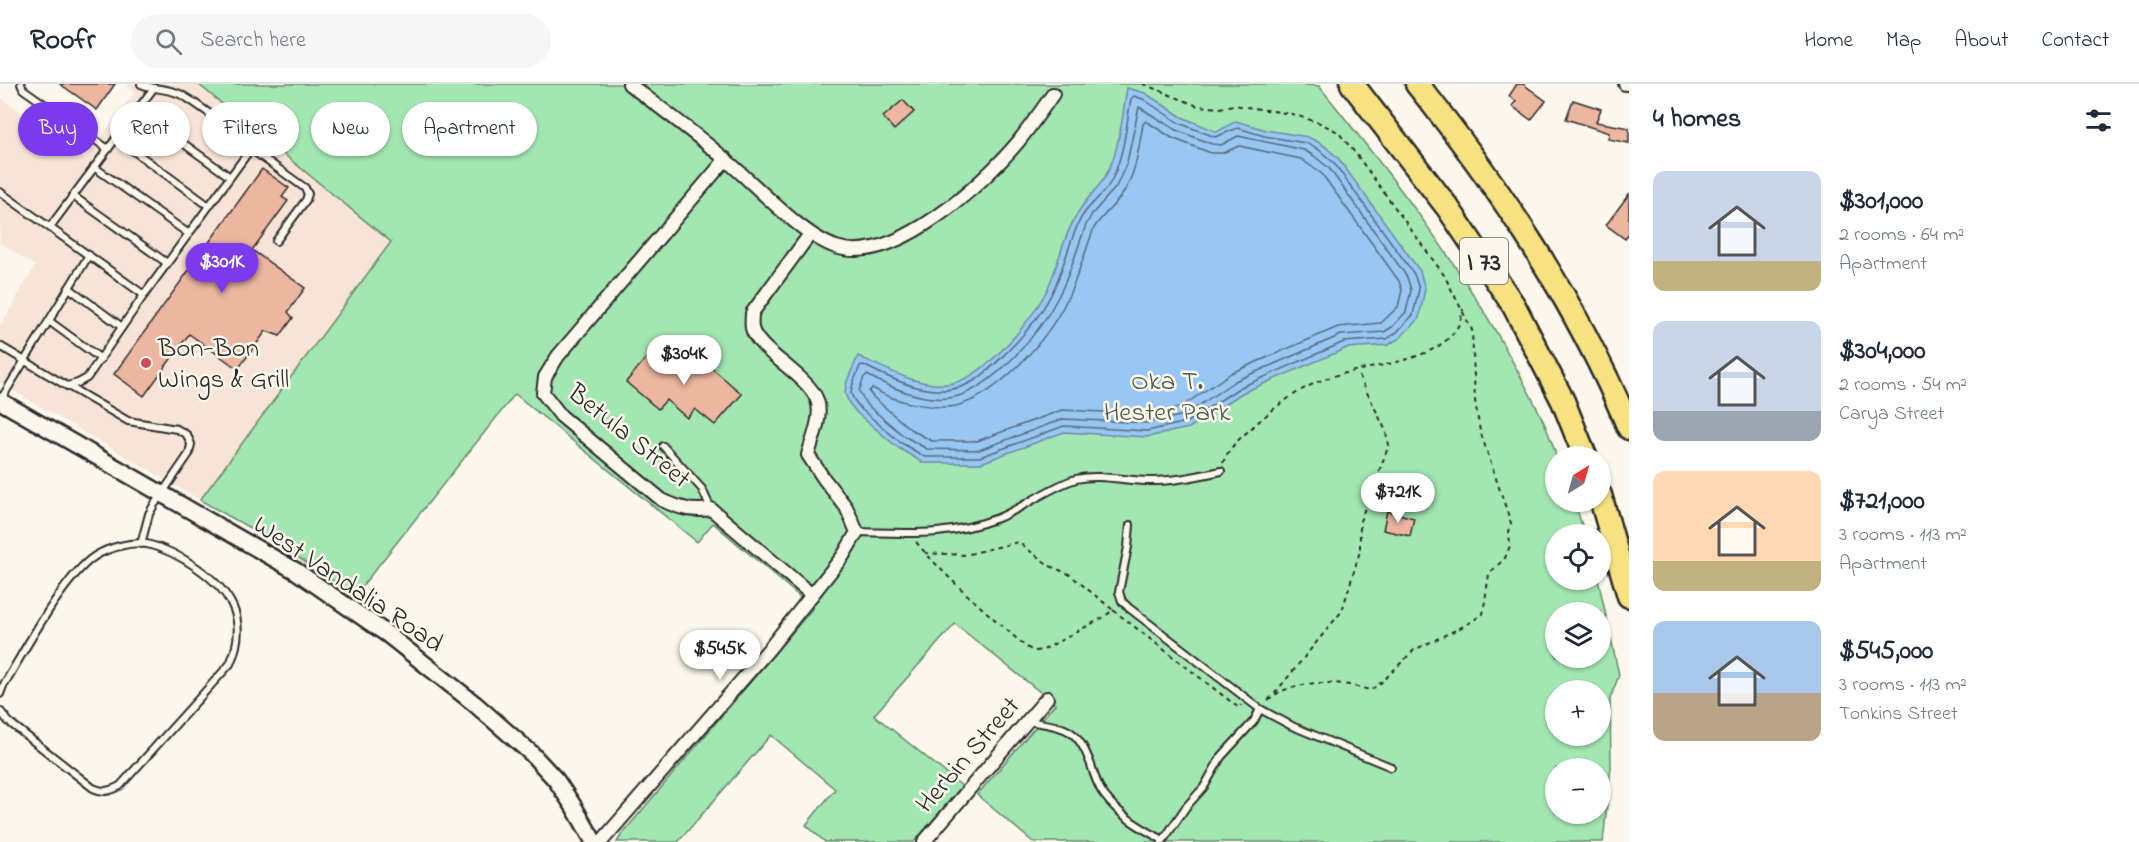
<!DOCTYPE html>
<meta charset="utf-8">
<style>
body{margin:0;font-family:"Indie Flower",sans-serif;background:#f6f6f7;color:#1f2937;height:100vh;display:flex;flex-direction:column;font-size:22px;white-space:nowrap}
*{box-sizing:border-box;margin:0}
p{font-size:20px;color:#747a83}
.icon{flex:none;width:33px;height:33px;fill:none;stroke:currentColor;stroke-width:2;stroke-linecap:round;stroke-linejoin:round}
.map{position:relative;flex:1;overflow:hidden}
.panel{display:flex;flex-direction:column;background:#fff;width:510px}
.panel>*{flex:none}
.hud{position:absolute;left:18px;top:18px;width:570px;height:54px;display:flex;gap:12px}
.needle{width:39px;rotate:37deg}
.tools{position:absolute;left:1545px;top:362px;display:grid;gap:12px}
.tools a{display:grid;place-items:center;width:66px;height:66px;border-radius:50%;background:#fff;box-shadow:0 2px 4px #0004;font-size:30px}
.price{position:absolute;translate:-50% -51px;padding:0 14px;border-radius:21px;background:#fff;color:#222;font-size:20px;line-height:39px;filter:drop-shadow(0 2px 3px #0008)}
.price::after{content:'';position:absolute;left:50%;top:36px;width:18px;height:14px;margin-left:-9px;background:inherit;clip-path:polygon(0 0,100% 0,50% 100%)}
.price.active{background:#7c3aed;color:#fff}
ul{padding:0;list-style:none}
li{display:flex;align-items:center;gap:18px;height:150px;padding:0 24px}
li span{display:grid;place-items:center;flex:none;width:168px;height:120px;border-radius:12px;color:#555}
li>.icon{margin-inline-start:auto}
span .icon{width:72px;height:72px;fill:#fffc;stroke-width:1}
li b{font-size:26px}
h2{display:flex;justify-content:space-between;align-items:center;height:72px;padding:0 24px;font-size:26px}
.pill{padding:0 21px;border-radius:27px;background:#fff;box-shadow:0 2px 4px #0004;font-size:21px;line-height:54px}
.pill.active{background:#7c3aed;color:#fff}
header{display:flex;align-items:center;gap:36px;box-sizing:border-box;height:84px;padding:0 30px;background:#fff;border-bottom:2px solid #e0e1e3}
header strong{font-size:28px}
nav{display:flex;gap:33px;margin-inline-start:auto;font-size:21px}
.search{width:420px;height:54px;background:#f6f6f7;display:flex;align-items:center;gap:15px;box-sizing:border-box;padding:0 21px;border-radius:33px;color:#747a83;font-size:22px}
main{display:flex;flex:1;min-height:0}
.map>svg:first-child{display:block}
</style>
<header>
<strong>Roofr</strong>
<div class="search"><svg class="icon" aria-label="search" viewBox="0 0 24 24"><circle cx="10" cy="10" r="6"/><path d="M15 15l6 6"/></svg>Search here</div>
<nav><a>Home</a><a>Map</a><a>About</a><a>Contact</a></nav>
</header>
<main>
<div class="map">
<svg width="1629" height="758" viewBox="0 0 1629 758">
<rect width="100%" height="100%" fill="#fbf7ec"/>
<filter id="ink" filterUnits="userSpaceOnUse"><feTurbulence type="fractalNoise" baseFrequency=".0167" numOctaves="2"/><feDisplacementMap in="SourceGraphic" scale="12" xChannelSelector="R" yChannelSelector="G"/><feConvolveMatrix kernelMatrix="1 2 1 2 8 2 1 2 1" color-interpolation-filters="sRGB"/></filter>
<g filter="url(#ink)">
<!-- built -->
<path fill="#f7e4d6" d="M125,0H198L392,158L200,416L0,299V243L35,182L0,159V13L85,75L135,8Z"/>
<!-- green -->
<path fill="#a2e6b1" stroke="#66886e" stroke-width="1.5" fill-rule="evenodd" d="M198,0H1297L1319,2C1391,91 1461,180 1515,282C1530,310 1546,338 1555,368C1558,378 1556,404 1556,417H1574L1585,450H1556V495H1598L1619,591L1610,615L1611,683L1603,758H1033L977,711L1055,620L955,540L874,631L962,702L914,758H825L806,741L835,705L771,651L678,758H617L622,750L813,524L713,439L697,458L515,310L355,511L273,457L200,416L391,158ZM1556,528H1600V573H1556ZM1556,606H1600V651H1556ZM1556,684H1600V729H1556Z"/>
<!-- water -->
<path fill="#98c7f3" stroke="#6c89a3" stroke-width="1.5" d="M1127,4L1145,9L1182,33L1217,48L1236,37L1266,46L1308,53L1322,60L1338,74L1420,187L1425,205L1419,234L1400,254L1388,261L1347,264L1242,309L1189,344L1147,353L1064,348L981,379H923L897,363L857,329L849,319L845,309L847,297L858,272C884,284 923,306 953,299C987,291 1030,238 1046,208C1058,184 1062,155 1076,132C1088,109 1105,102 1113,75C1121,53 1123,27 1127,4Z"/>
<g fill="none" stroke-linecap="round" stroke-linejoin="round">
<!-- shore -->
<g stroke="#57697b" stroke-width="1.5">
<path d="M1134,12L1143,15L1179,39L1215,53L1238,44L1264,52L1306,59L1318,65L1334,79L1414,190L1419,205L1413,231L1396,249L1387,255L1344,258L1239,304L1187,338L1147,347L1064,342L980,373H925L900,358L861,325L854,316L851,309L853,299L860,282L863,281C895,297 937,318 972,298C985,291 996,279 1007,268C1024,251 1040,232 1051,211C1063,188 1068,161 1079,138C1086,122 1102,113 1110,99C1124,73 1126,43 1131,15Z"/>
<path d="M1139,23L1176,46L1212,60L1221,61L1238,52L1304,66L1314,72L1329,84L1407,193L1411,206L1406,228L1392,243L1384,248L1341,251L1235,297L1185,331L1147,339L1063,335L979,366L927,365L904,352L866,320L859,307L864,293L867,291C891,304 927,319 955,313C994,303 1040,249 1058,213C1070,191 1077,165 1086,141L1092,130L1116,103L1127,78Z"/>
<path d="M1146,37L1172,54L1211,69H1223L1239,62L1301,75L1322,90L1399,197L1402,206L1398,223L1381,239L1338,243L1231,289L1181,323L1145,330L1062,326L977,357H932L910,345L873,313L869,308L872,304C879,307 885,312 893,314C908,320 940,325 956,322C998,312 1048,255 1066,217C1078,194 1085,168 1094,144C1102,132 1113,123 1121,112C1136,92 1139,63 1143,40Z"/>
</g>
</g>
<!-- building -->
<g fill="#edb6a1" stroke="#2b2b2b" stroke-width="1.5">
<path d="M60,0H115L97,26Z"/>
<path d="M1517,0H1523L1546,17L1531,36L1512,22L1516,17L1509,12Z"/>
<path d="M903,16L914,28L894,46L883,33Z"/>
<path d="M1573,16L1601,25L1596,38L1629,44V59L1608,55L1609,49L1566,35Z"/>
<path d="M262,85L289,104L282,113L288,117L252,166L305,204L288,228L293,234L280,252L266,247L238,285L189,250L144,312L114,290Z"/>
<path d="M1629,110V150L1625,155L1606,141Z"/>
<path d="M658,260L689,287L700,274L742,310L715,341L695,325L687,334L666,316L658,325L626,298Z"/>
<path d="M1387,427L1414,434L1410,452L1383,446Z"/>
</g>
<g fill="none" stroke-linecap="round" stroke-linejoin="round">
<!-- service casing -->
<g stroke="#2b2b2b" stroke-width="10">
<g id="service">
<path d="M21,0L23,5L108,65L153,5"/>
<path d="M137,26L230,93"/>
<path d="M116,54L209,122"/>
<path d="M248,63L305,104L308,110L306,116L276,157"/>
<path d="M94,83L189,150"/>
<path d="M0,108L144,211"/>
<path d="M73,112L167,179"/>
<path d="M50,143L108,65"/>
<path d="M69,204L122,243"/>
<path d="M49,237L101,275"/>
<path d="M0,262L67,302L78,299L87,294L144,211L247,70L248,63L244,56C224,41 203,23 182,11C169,4 154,6 141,0"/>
<path d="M68,302L128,337L177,345L187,351L191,360L189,370L154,421L149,430L141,460"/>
<path d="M0,317L89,171"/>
<path d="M663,362L702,405L711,425"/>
<path d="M1130,441L1128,463L1119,508L1122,517L1129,524L1260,625L1292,642L1391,683"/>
<path d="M857,448C909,449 948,453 998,434C1023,424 1051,402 1076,395C1100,389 1129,398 1153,397C1176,397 1199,392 1221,387"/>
<path d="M0,610L3,602C24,568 63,493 95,472C108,464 131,457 147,460C177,467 220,494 233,523C241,542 238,562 230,580L120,702C110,707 104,709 93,704L9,638L0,627"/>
<path d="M1028,637C1066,644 1077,642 1091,681C1094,691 1098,703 1104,711C1120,732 1141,744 1163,756"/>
<path d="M1162,758L1186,723L1204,703L1221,673L1254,637L1260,625"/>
</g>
</g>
<!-- minor casing -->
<g stroke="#2b2b2b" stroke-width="16">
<g id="minor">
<path d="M629,0C662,25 695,49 726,76C756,101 801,151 836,163C893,183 984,99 1018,58C1030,43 1041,27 1053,10"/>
<path d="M1625,0H1629"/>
<path d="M726,75L558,272L545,293L543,309L561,332L662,416C679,424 692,428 711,425L812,511"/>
<path d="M601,758L769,565L843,472L857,448L846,423L824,395L808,371C812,356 823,332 817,316C808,291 756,266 752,244C751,239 752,234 752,229L810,150"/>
<path d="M924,758L1047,614"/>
</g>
</g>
<!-- tertiary casing -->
<g stroke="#2b2b2b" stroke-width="20">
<path id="tertiary" d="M0,317L296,487L387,550L475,620L531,669L556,696L574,723L594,758"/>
</g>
<!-- motorway casing -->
<g stroke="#2b2b2b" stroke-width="27">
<g id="motorway">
<path d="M1352,0L1448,124L1514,222L1563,317L1585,372"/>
<path d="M1417,0C1502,106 1576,218 1629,344"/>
<path d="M1600,411L1629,512"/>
</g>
</g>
<!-- path -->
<g stroke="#2b2b2b" stroke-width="2" stroke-dasharray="4.5 4.5" stroke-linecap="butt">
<path d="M1143,0L1198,22L1220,24L1234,21L1292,30L1320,39L1338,48L1356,70L1444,191L1472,246L1475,317L1480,347L1511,439L1509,448L1510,462L1505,474L1489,490L1483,530L1466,541L1414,566L1383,597L1371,606C1358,603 1343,599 1329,599C1309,598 1281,603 1267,617"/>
<path d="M1223,379C1228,363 1243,352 1255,341C1276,322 1301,303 1328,294C1365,281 1438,280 1458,242C1461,237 1462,230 1463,225"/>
<path d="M916,458C949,497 988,529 1026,563L1034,567L1043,566L1104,533L1113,526L1069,490L1050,482L1018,458L965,471L925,469"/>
<path d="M1113,526L1239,624L1241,621"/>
<path d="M1275,609L1342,527L1360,467V437L1389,361L1385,345L1357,288"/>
</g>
<!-- service -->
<use href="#service" stroke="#fbf7ec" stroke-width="6"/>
<!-- minor -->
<use href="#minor" stroke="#fbf7ec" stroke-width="12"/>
<!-- tertiary -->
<use href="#tertiary" stroke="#fbf7ec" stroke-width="15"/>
<!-- motorway -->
<use href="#motorway" stroke="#f6e281" stroke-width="22"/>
</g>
</g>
<!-- markers -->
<circle fill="#d1495b" stroke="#fbf7ec" stroke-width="2" cx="146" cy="279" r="6"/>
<g text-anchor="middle" stroke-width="5" stroke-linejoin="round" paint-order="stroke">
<!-- shield labels -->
<rect fill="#fbf7ec" stroke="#696865" stroke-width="1.5" x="1460" y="154" width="48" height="46" rx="4.5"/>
<g font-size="26" font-weight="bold" fill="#2b2b2b">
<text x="1484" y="186">I 73</text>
</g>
<!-- poi labels -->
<g font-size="27" fill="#2b2b2b" stroke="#fbf7ec" text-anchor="start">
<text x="158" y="272">Bon-Bon<tspan x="158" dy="31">Wings &amp; Grill</tspan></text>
</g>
<!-- park labels -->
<g font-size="27" fill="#495a4c" stroke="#fbf7ec">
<text x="1167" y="305">Oka T.<tspan x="1167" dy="31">Hester Park</tspan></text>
</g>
<!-- street labels -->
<g font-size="27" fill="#2b2b2b" stroke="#fbf7ec">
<text transform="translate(630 351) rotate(39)" y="9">Betula Street</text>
<text transform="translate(349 499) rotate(34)" y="9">West Vandalia Road</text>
<text transform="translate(967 670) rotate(-49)" y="9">Herbin Street</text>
</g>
</g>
</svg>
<div class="tools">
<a><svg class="needle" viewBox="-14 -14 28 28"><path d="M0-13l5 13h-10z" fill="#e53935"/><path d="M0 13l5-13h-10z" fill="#747a83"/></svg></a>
<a><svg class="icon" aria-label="locate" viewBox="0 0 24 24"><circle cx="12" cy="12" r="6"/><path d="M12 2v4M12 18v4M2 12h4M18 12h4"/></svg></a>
<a><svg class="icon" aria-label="layers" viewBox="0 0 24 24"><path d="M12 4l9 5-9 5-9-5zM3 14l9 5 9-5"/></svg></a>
<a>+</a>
<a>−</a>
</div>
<b class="price active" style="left:222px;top:210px">$301K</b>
<b class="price" style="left:684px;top:302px">$304K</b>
<b class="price" style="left:1398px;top:440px">$721K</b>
<b class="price" style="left:720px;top:597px">$545K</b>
<div class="hud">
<a class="pill active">Buy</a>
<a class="pill">Rent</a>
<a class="pill">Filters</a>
<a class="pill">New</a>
<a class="pill">Apartment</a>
</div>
</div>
<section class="panel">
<h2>4 homes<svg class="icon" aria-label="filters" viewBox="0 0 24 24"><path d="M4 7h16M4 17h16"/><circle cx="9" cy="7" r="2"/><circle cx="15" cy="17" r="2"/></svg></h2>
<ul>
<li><span style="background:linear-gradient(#c9d6e8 75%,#c2b280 0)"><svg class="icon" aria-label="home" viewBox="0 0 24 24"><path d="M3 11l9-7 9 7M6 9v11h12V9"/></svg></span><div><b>$301,000</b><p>2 rooms · 64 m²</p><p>Apartment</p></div></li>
<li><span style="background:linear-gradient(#c9d6e8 75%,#9aa5b1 0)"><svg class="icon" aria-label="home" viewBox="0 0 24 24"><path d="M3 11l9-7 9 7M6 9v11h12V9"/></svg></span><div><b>$304,000</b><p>2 rooms · 54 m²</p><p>Carya Street</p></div></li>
<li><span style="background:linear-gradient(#ffd9b3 75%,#c2b280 0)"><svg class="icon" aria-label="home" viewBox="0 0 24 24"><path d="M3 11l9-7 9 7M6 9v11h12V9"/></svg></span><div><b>$721,000</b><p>3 rooms · 113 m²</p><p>Apartment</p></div></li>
<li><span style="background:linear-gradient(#a9c7e8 60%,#b9a48a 0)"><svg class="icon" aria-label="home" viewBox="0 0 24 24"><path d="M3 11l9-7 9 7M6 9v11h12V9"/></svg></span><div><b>$545,000</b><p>3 rooms · 113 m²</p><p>Tonkins Street</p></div></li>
</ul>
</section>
</main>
